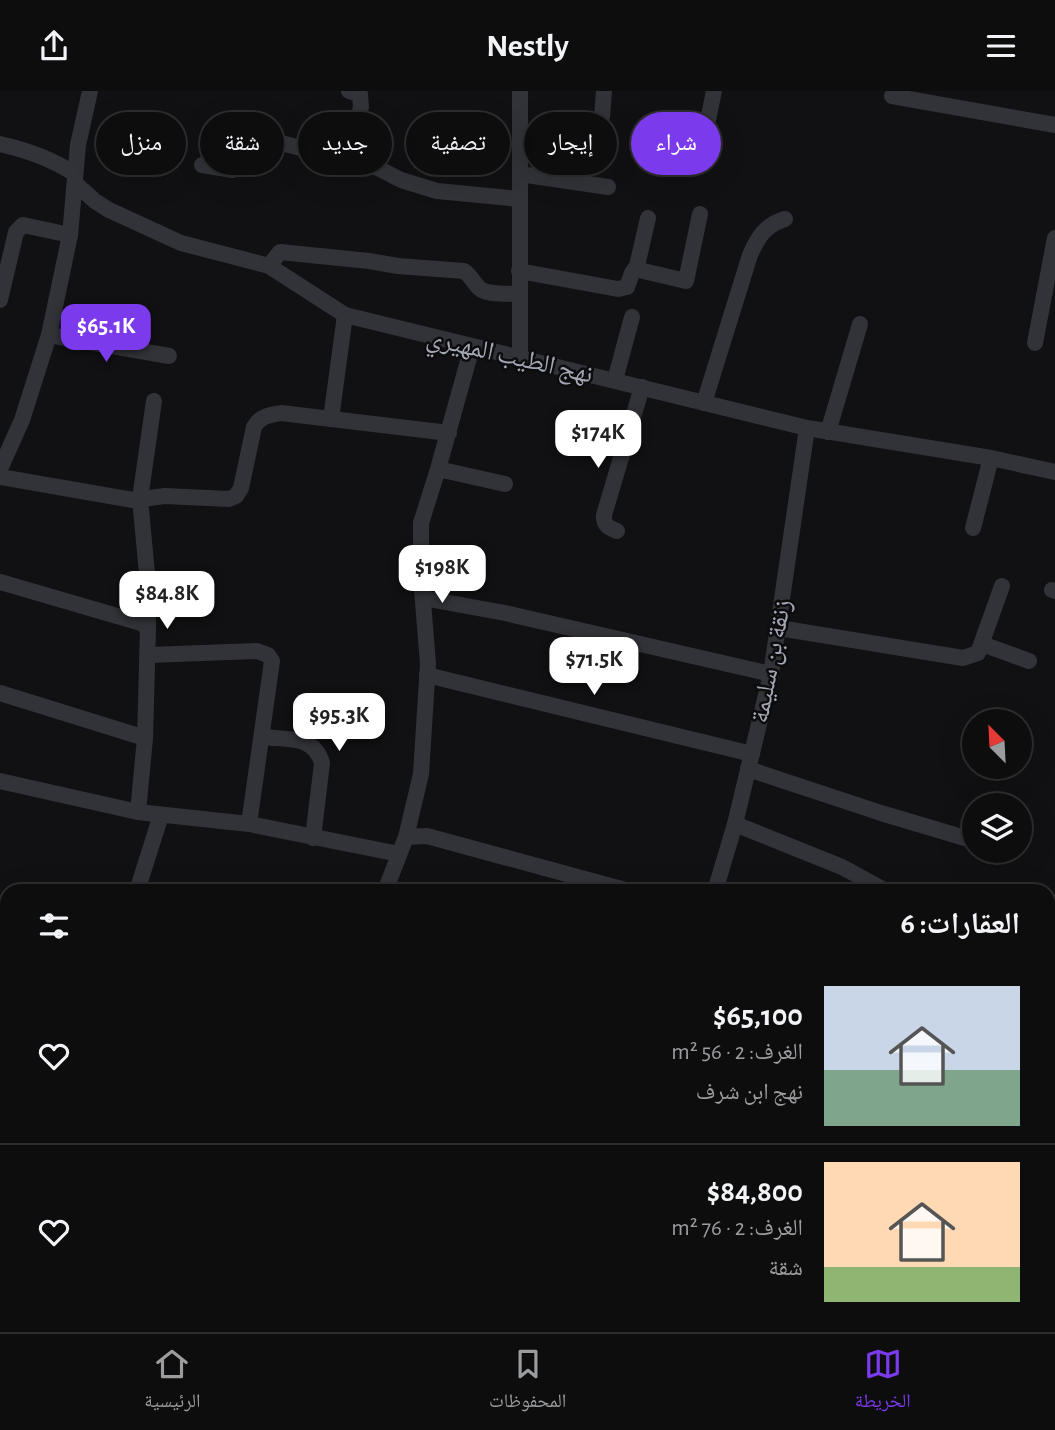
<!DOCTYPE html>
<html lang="ar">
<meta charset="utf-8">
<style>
body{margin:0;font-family:"Alegreya Sans","Noto Naskh Arabic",sans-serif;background:#1b1b1c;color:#f1f3f6;direction:rtl;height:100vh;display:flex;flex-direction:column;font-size:26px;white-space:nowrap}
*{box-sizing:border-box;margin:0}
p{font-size:23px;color:#9a9c9e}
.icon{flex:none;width:38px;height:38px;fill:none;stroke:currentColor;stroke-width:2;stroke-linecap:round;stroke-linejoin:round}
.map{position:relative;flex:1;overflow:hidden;direction:ltr}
.drawer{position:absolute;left:0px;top:793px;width:1055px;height:450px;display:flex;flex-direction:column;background:#0d0d0e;border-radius:21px 21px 0 0;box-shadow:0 7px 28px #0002,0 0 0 2px #2d2d2e;direction:rtl}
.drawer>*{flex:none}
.hud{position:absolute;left:21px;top:21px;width:700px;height:63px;direction:rtl;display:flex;gap:14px}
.needle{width:46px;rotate:336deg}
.fabs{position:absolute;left:962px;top:618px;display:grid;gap:14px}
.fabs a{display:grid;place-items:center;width:70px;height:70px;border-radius:50%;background:#0d0d0e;box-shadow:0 7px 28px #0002,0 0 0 2px #2d2d2e;font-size:35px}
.price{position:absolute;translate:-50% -60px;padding:0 16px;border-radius:14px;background:#fff;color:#222;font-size:23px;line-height:46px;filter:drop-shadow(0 2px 4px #0008)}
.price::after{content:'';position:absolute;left:50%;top:42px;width:21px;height:16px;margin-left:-10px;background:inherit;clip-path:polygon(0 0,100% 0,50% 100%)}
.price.active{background:#7c3aed;color:#fff}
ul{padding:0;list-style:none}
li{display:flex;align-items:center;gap:21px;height:175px;padding:0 35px}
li+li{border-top:2px solid #2d2d2e}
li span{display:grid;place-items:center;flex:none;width:196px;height:140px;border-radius:0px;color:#555}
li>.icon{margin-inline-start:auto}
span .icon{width:84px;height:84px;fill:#fffc;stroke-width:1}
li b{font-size:30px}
h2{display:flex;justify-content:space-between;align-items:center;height:84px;padding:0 35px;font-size:30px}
.chip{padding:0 24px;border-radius:32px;background:#0d0d0e;box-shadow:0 7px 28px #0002,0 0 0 2px #2d2d2e;font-size:24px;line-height:63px}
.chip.active{background:#7c3aed;color:#fff}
header{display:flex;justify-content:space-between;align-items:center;height:91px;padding:0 35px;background:#0d0d0e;font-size:32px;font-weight:700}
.dock{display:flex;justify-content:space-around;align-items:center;height:98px;border-top:2px solid #2d2d2e;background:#0d0d0e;font-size:19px;color:#9a9c9e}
.dock a{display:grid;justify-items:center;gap:4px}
.dock .active{color:#7c3aed}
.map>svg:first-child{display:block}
</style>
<header><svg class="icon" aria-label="menu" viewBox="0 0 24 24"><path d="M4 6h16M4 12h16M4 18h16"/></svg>Nestly<svg class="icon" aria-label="share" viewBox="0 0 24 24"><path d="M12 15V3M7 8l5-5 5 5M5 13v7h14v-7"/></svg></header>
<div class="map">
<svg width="1055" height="1241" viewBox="0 0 1055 1241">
<rect width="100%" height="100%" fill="#111113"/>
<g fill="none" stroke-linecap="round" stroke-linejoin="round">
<!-- minor -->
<g stroke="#323338" stroke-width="16">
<path d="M892,5L1055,34"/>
<path d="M602,26L604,0"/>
<path d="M223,31L242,36L246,43"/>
<path d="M707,34L714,0"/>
<path d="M0,53C27,59 52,68 75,83"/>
<path d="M347,68L361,16L360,3L349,0"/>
<path d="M202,74L233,79L238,52L246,43L378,77L401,89L437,100L520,108"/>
<path d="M520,83L608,96"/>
<path d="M76,93L95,110L109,119L181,152L269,175L345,224L807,337L991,367L1055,381"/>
<path d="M269,175L280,161L369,170L398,175L464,180C471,185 473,191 479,197C488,205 509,202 520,203"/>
<path d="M635,178L686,190L700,123"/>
<path d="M519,180L618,198L627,196L632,182L637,175L648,127"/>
<path d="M0,209L16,141L23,134L70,144"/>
<path d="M49,244L169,265"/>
<path d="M1035,252L1055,147"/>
<path d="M520,267V0"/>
<path d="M615,289L632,226"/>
<path d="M704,312L750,164C758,146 765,134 785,128"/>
<path d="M331,328L345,224"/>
<path d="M828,341L860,233"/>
<path d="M0,378L22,329L49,244L70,144L78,54L90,0"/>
<path d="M438,378L505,393"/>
<path d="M0,386L133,409L165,405L229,408L236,405L241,397L254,336C260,325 270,324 281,322L449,342"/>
<path d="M973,437L991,367"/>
<path d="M617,440C609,437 603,434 604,424L642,296"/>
<path d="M0,491L141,532L148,537L145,647L138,721"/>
<path d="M1052,499L1055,500"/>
<path d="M423,507L505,522L771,583"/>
<path d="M148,537V493L140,408L154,310"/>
<path d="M779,537L963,567L978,562L1002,495"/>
<path d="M982,553L1029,570"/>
<path d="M149,564L257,560L268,564L272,570L249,733"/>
<path d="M427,584L752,663"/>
<path d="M0,602L145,647"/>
<path d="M263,646C288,649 314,644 322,672L313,747"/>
<path d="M748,678L881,722L975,750"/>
<path d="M0,690L138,721L249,733L399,763"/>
<path d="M735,733L842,776L886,800"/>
<path d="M406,746L427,745L629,800"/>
<path d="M137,800L161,724"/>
<path d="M385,800L406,746L421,683L428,573L421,486V432L438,378L472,256"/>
<path d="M715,800L735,733L771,583L807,337"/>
<path d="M1048,852L1055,855"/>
<path d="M0,887L7,886"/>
<path d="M0,1014L7,1017"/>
<path d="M1048,1034L1055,1010"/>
<path d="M1048,1090L1055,1087"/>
<path d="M136,1236L144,1241"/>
<path d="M236,1236L242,1241"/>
<path d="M656,1236L676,1241"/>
<path d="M1005,1240L1007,1236"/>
<path d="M501,1241L503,1236"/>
<path d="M800,1241L801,1236"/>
<path d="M842,1241L845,1236"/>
</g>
</g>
<g text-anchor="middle" stroke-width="5" stroke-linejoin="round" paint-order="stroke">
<!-- street labels -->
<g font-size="26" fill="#a3a7b3" stroke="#0c0c0e">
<text transform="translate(510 264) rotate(13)" y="9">نهج الطيب المهيري</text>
<text transform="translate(770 570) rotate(-79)" y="9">زنقة بن سليمة</text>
</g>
</g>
</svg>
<div class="fabs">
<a><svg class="needle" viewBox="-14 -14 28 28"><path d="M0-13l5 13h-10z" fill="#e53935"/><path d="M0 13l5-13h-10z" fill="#9a9c9e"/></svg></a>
<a><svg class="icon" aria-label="layers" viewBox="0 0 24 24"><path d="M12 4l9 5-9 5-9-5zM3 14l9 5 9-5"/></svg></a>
</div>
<b class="price active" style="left:106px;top:273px">$65.1K</b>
<b class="price" style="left:598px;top:379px">$174K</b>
<b class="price" style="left:442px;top:514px">$198K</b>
<b class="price" style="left:167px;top:540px">$84.8K</b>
<b class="price" style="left:594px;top:606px">$71.5K</b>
<b class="price" style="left:339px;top:662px">$95.3K</b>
<div class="hud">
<a class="chip active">شراء</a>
<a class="chip">إيجار</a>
<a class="chip">تصفية</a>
<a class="chip">جديد</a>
<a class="chip">شقة</a>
<a class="chip">منزل</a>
</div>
<section class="drawer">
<h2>العقارات: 6<svg class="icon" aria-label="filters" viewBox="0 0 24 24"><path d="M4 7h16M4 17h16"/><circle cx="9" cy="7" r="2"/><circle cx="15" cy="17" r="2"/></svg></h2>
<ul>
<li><span style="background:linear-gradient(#c9d6e8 60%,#7fa58c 0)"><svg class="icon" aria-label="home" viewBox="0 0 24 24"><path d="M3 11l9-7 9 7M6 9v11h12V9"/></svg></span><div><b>$65,100</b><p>الغرف: 2 · 56 m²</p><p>نهج ابن شرف</p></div><svg class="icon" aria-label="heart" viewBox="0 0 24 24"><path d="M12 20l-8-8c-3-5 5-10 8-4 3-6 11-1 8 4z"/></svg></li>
<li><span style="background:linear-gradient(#ffd9b3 75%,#8fb573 0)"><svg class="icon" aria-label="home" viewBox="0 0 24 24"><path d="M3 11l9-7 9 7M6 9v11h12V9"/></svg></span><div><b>$84,800</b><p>الغرف: 2 · 76 m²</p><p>شقة</p></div><svg class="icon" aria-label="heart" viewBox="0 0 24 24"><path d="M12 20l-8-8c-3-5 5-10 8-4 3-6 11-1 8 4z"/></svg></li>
</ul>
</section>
</div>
<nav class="dock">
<a class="active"><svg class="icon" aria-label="map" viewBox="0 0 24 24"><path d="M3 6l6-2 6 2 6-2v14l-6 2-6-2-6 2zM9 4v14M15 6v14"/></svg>الخريطة</a>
<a><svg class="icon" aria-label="saved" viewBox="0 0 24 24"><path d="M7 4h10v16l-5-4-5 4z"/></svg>المحفوظات</a>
<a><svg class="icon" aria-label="home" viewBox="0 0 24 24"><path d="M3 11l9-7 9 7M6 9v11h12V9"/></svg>الرئيسية</a>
</nav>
